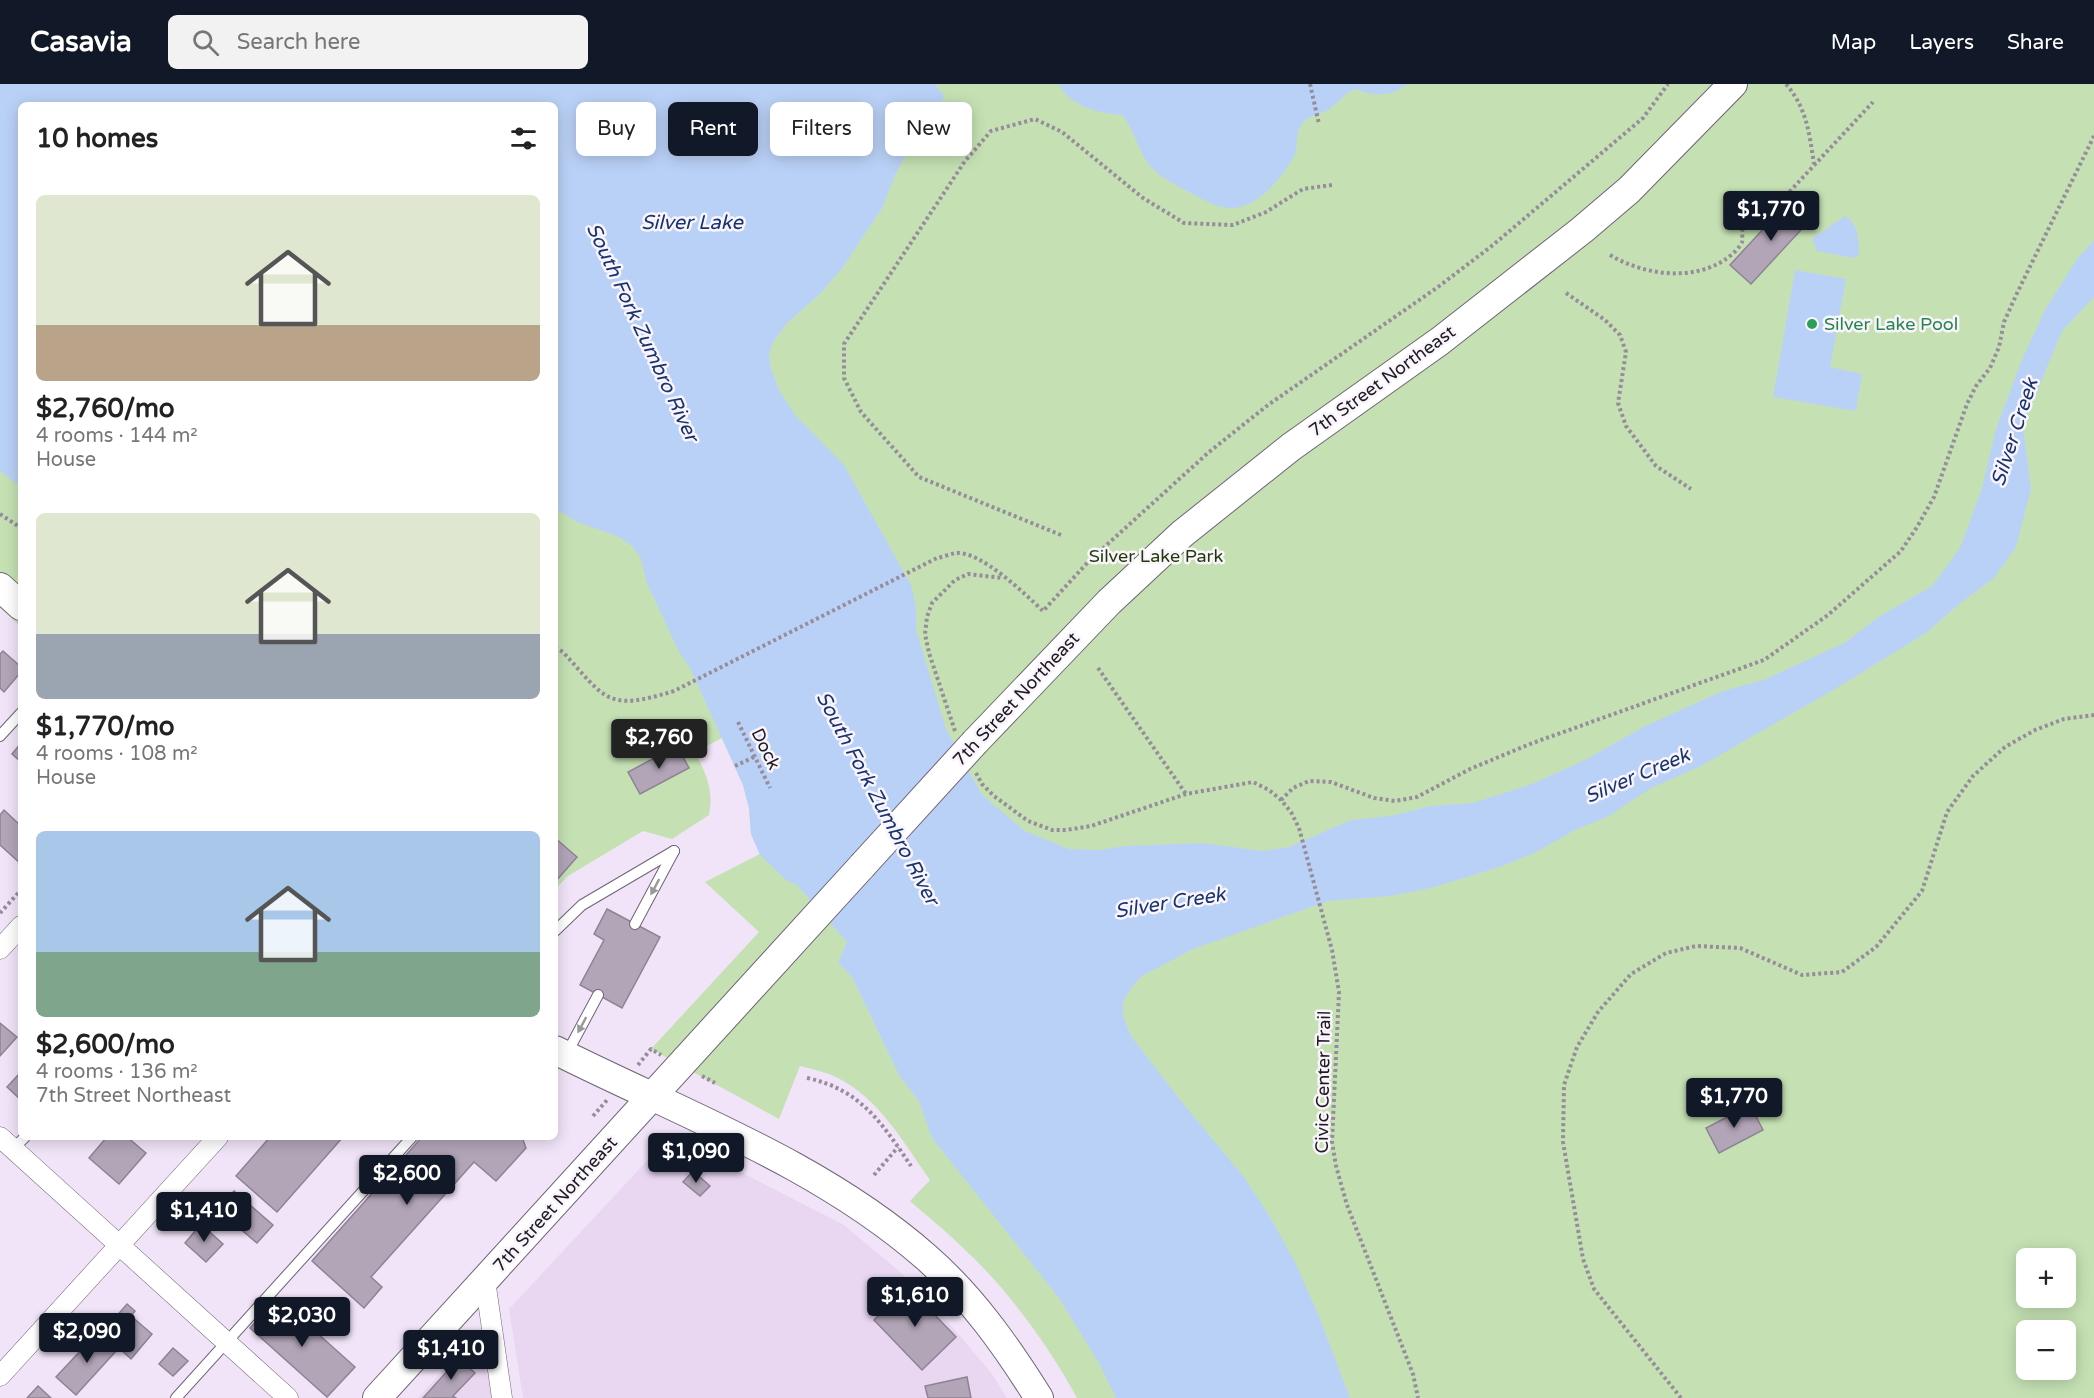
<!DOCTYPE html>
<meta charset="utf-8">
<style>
body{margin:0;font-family:"Varela Round",sans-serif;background:#f2f2f2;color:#222;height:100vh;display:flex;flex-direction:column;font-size:22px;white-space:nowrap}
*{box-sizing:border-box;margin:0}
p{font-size:20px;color:#767676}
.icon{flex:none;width:33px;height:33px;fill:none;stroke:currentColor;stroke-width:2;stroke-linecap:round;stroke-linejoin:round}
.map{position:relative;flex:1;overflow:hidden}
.panel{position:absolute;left:18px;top:18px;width:540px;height:1038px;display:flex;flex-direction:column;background:#fff;border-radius:9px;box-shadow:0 3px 15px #0003}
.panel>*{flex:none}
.guide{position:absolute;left:576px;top:18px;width:570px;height:54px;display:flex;gap:12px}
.tools{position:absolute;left:2016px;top:1164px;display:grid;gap:12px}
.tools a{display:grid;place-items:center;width:60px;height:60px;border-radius:9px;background:#fff;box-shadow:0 3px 15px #0003;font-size:30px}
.price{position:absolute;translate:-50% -51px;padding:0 14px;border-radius:6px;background:#111827;color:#fff;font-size:20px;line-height:39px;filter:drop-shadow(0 2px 3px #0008)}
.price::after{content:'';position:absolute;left:50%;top:36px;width:18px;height:14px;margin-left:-9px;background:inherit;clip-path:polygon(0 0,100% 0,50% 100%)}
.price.on{background:#222;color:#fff}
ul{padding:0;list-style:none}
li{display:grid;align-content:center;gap:12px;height:318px;padding:0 18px}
li span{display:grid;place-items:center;height:186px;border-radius:9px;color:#555}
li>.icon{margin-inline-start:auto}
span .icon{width:108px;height:108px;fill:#fffc;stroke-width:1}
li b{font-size:26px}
h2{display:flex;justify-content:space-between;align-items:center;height:72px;padding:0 18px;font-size:26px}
.tag{padding:0 21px;border-radius:9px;background:#fff;box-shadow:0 3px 15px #0003;font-size:21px;line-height:54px}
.tag.on{background:#111827;color:#fff}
header{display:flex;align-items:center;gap:36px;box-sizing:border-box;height:84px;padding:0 30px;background:#111827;color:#fff}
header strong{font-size:28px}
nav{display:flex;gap:33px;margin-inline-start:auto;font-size:21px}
.search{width:420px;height:54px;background:#f2f2f2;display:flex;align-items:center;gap:15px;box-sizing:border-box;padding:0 21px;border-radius:9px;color:#767676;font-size:22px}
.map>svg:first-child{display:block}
</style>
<header>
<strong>Casavia</strong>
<div class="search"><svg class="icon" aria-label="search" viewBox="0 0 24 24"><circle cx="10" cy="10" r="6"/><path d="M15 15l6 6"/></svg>Search here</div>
<nav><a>Map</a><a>Layers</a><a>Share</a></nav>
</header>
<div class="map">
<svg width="2094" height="1314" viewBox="0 0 2094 1314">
<rect width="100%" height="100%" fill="#f1e4f8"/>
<!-- built -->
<g fill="#e9d7f2">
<path d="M670,1052L844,1141L898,1186L949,1239L992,1290L1007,1314H523L509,1225Z"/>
<path d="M474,1252L495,1314H418Z"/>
</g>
<!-- green -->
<path fill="#c5e1b4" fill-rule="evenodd" d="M0,0H2094V1314H1077C1049,1262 1006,1203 962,1163C946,1147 927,1132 910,1117L930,1096C903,1058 879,1014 836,993C825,988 812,985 800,982L779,1035L651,965L759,848L705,798L760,770L751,750L749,724L743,701L722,654L695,668C706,690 714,705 709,731L672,755L643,747L568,792L555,805V21H21V543L0,524ZM2026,1174H2066V1214H2026ZM2026,1246H2066V1286H2026Z"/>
<!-- water -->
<g fill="#bad1f7">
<path d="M0,0H935L945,13L926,34L896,89L882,124L843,183L820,210L787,239L773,258L769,270L771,285L779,306L795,331L844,381L911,501L916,523V546L946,645L982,711L1025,747L1069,765L1099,766L1125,762L1202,759L1262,767L1289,763L1351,736L1391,732L1431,722L1473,719L1532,700L1585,676L1645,642L1723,607L1764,596L1846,558L1877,534L1932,502L1960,464L1982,404L1996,345L2021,278L2045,226L2077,175L2094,156V213L2062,247L2023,341L2031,405L2016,463L1994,494L1958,521L1926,549L1840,602L1701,682L1651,704L1607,733L1575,746L1536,768L1500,783L1431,804L1390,812L1328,817L1193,865L1142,892L1132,903L1123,918V932L1131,952L1181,1017L1244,1093L1270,1133L1296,1180L1318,1230L1350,1314H1116L1100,1281L1059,1214L932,1054L919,1017L900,993L852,893L838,879L847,858L798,802L786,796L760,771L751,750L749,724L743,701L691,586L678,566L647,499L641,475L632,462L617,452L577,438L555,424V21H21V403L0,387Z"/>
<path d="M1058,0H1408C1390,13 1376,13 1355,5C1343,10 1337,21 1326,27C1316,32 1306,32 1300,43C1295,52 1299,65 1293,74C1282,94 1256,125 1231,124C1217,124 1202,115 1189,108C1177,102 1164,95 1154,86C1138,70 1136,48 1122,31C1097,29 1072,23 1058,0Z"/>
<path d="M1845,132C1858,140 1859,155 1859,170L1854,174L1817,167L1812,155Z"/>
<path d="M1795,186L1846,195L1830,283L1862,290L1856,327L1773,313Z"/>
</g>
<!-- building -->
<g fill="#b2a5b8" stroke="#8e8294" stroke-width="1.5">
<path d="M1790,116L1811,135L1751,200L1730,181Z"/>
<path d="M3,567L21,583V588L4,608L0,604V570Z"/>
<path d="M21,659V678L12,670Z"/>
<path d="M677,662L689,684L640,710L628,688Z"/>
<path d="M4,726L21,742V780L0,761V731Z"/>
<path d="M555,754L577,773L555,798Z"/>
<path d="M607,825L660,853L622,924L580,901L604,856L594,850Z"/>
<path d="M0,939L17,953L0,972Z"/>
<path d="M21,988V1016L7,1003Z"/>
<path d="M1750,1021L1763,1046L1719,1069L1706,1044Z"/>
<path d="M107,1053H127L146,1069L119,1100L89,1074Z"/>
<path d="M270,1053H343L277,1128L236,1092Z"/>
<path d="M422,1053H522L526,1064L496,1097L474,1078L371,1193L382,1203L364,1224L312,1177Z"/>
<path d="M693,1087L710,1102L700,1112L683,1098Z"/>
<path d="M234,1107L273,1141L257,1159L218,1126Z"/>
<path d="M201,1140L223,1160L206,1178L185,1159Z"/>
<path d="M908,1203L956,1253L922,1286L874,1236Z"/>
<path d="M278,1214L355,1283L327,1313L250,1244Z"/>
<path d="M127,1220L135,1227L131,1232L152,1250L131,1275L117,1262L125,1254L109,1241Z"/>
<path d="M98,1248L117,1266L76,1311L56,1293Z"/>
<path d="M173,1264L188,1277L173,1292L159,1280Z"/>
<path d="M459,1274L475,1289L453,1312L456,1314H423Z"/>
<path d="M967,1293L971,1314H928L925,1302Z"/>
<path d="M38,1302L51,1314H27Z"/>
</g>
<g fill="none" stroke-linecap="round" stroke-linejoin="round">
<!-- lane casing -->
<g stroke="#6f6375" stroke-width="12">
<g id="lane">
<path d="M0,652L21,629"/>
<path d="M635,840L674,767"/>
<path d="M555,847L582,821L674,767"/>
<path d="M566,971L598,911"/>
<path d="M13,1065L25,1053"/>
<path d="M176,1314L412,1053"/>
</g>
</g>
<!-- street casing -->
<g stroke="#6f6375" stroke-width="21">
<g id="street">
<path d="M0,865L21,842"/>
<path d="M0,1053L288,1314"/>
<path d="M485,1196L502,1314"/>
<path d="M0,1292L218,1053"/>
</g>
</g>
<!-- secondary casing -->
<g stroke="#6f6375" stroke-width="30">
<g id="secondary">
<path d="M0,503L21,522"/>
<path d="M975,658L1109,518L1182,450L1291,363L1440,257L1582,146L1629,106L1733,0"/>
<path d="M555,966C680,1029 819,1079 926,1173C972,1213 1007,1263 1039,1314"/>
<path d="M377,1314L862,782"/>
</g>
</g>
<!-- path -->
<g stroke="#968d9b" stroke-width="4" stroke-dasharray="3 3" stroke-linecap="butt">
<path d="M1310,0L1319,40"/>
<path d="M1786,0C1807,25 1809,48 1814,80"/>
<path d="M1610,171C1644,191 1692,198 1726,175C1731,172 1741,162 1742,158C1743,155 1742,151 1742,148C1744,135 1755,131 1766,133L1873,18"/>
<path d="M1566,209L1605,236L1620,251L1626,268L1618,319L1626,342L1656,382L1691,405"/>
<path d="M0,430L21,444"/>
<path d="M1061,451L919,393L861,328L844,294V260L965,77L991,47L1035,35L1062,48L1143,114L1184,139L1233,141L1266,128L1303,105L1332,101"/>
<path d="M555,563L563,568C606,615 606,628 674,607L937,474C943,473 950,470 956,469C981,467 1025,510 1043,527L1089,477L1209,368L1268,321L1438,203L1493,161L1643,34L1668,0"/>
<path d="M1098,584L1186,710"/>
<path d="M738,638L770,704"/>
<path d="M955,647L929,569L925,550L927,533L932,519L955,496L968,490L1002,494"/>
<path d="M735,682L754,673"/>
<path d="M976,689L982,700L994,712L1028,737L1052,746H1066L1091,742L1186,710L1253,698L1269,706L1281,716L1291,728L1299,744L1332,866L1339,908L1332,1058L1336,1082L1347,1121L1413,1290L1418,1314"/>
<path d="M1281,716L1293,704L1309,697L1331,698L1374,714L1395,717L1417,713L1470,685L1530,660L1764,576L1828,531L1901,467L1917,443L1934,413L1967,320L1976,302L1990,284L1999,263L2004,238L2018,207L2094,52"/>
<path d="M0,829L21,806"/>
<path d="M638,981L651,965L661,971"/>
<path d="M702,992L715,999"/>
<path d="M807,994C860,1005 882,1039 911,1082"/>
<path d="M593,1032L607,1016"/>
<path d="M874,1091L898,1063"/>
<path d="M1681,1314L1594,1205L1583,1175L1563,1058L1564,1001L1577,963L1598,928L1631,890L1666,869L1696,862L1740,864L1802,891L1842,888L1876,863L1922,807L1947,728L1973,692L2005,663L2035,646L2064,635L2094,631"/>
</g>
<!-- lane -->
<use href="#lane" stroke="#fff" stroke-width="10"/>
<!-- street -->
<use href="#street" stroke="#fff" stroke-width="20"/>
<!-- secondary -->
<use href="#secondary" stroke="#fff" stroke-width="28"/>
<!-- secondary-bridge casing -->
<g stroke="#6f6375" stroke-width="30" stroke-linecap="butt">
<path id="secondary-bridge" d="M862,782L975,658"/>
</g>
<!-- secondary-bridge -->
<use href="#secondary-bridge" stroke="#fff" stroke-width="28"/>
</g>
<!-- one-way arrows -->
<defs><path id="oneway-solid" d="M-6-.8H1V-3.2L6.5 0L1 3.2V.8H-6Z" transform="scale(1.5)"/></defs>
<g fill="#9a989b">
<use href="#oneway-solid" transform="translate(655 803) rotate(118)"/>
<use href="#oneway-solid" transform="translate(582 941) rotate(118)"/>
</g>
<!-- markers -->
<circle fill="#2e9e5b" stroke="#faf4fc" stroke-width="2" cx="1812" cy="240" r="6"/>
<g text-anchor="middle" stroke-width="5" stroke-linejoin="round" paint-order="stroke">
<!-- leisure labels -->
<g font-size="18" fill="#27864d" stroke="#faf4fc" text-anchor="start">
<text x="1824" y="246">Silver Lake Pool</text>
</g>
<!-- street labels -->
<g font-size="18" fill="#1f1a21" stroke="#faf4fc">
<text transform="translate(1382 297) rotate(-36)" y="6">7th Street Northeast</text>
<text transform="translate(1016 615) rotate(-47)" y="6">7th Street Northeast</text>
<text transform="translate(766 665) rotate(64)" y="6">Dock</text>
<text transform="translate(1323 998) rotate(-89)" y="6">Civic Center Trail</text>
<text transform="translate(555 1120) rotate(-48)" y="6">7th Street Northeast</text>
</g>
<!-- park labels -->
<g font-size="18" fill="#1f3a06" stroke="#faf4fc">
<text x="1156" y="478">Silver Lake Park</text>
</g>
<!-- water labels -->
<g font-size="20" font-style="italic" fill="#17356d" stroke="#faf4fc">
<text x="692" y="145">Silver Lake</text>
<text transform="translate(643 248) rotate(65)" y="7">South Fork Zumbro River</text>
<text transform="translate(2014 348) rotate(-72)" y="7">Silver Creek</text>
<text transform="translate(1637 691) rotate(-23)" y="7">Silver Creek</text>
<text transform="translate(878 714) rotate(62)" y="7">South Fork Zumbro River</text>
<text transform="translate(1170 818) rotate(-9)" y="7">Silver Creek</text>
</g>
</g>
</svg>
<div class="tools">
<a>+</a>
<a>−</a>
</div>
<b class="price" style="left:1771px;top:158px">$1,770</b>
<b class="price on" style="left:659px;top:686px">$2,760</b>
<b class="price" style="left:1734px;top:1045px">$1,770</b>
<b class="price" style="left:696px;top:1100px">$1,090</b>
<b class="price" style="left:407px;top:1122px">$2,600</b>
<b class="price" style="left:204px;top:1159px">$1,410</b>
<b class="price" style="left:915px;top:1244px">$1,610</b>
<b class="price" style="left:302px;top:1264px">$2,030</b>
<b class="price" style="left:87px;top:1280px">$2,090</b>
<b class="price" style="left:451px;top:1297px">$1,410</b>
<div class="guide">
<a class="tag">Buy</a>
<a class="tag on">Rent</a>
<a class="tag">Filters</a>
<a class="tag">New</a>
</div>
<section class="panel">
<h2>10 homes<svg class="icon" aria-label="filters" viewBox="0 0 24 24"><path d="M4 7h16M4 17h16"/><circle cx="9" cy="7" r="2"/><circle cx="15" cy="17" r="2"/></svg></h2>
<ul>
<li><span style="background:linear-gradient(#dfe7d0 70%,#b9a48a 0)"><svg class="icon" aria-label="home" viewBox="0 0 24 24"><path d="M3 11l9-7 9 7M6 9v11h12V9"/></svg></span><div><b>$2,760/mo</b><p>4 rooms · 144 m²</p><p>House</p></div></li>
<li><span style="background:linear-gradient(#dfe7d0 65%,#9aa5b1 0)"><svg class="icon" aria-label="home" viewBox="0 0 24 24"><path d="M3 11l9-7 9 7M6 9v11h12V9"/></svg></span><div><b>$1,770/mo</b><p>4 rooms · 108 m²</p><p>House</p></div></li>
<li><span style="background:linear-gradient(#a9c7e8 65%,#7fa58c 0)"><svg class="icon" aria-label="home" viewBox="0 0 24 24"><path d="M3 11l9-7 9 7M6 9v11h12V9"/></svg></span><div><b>$2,600/mo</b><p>4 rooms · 136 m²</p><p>7th Street Northeast</p></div></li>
</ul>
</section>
</div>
